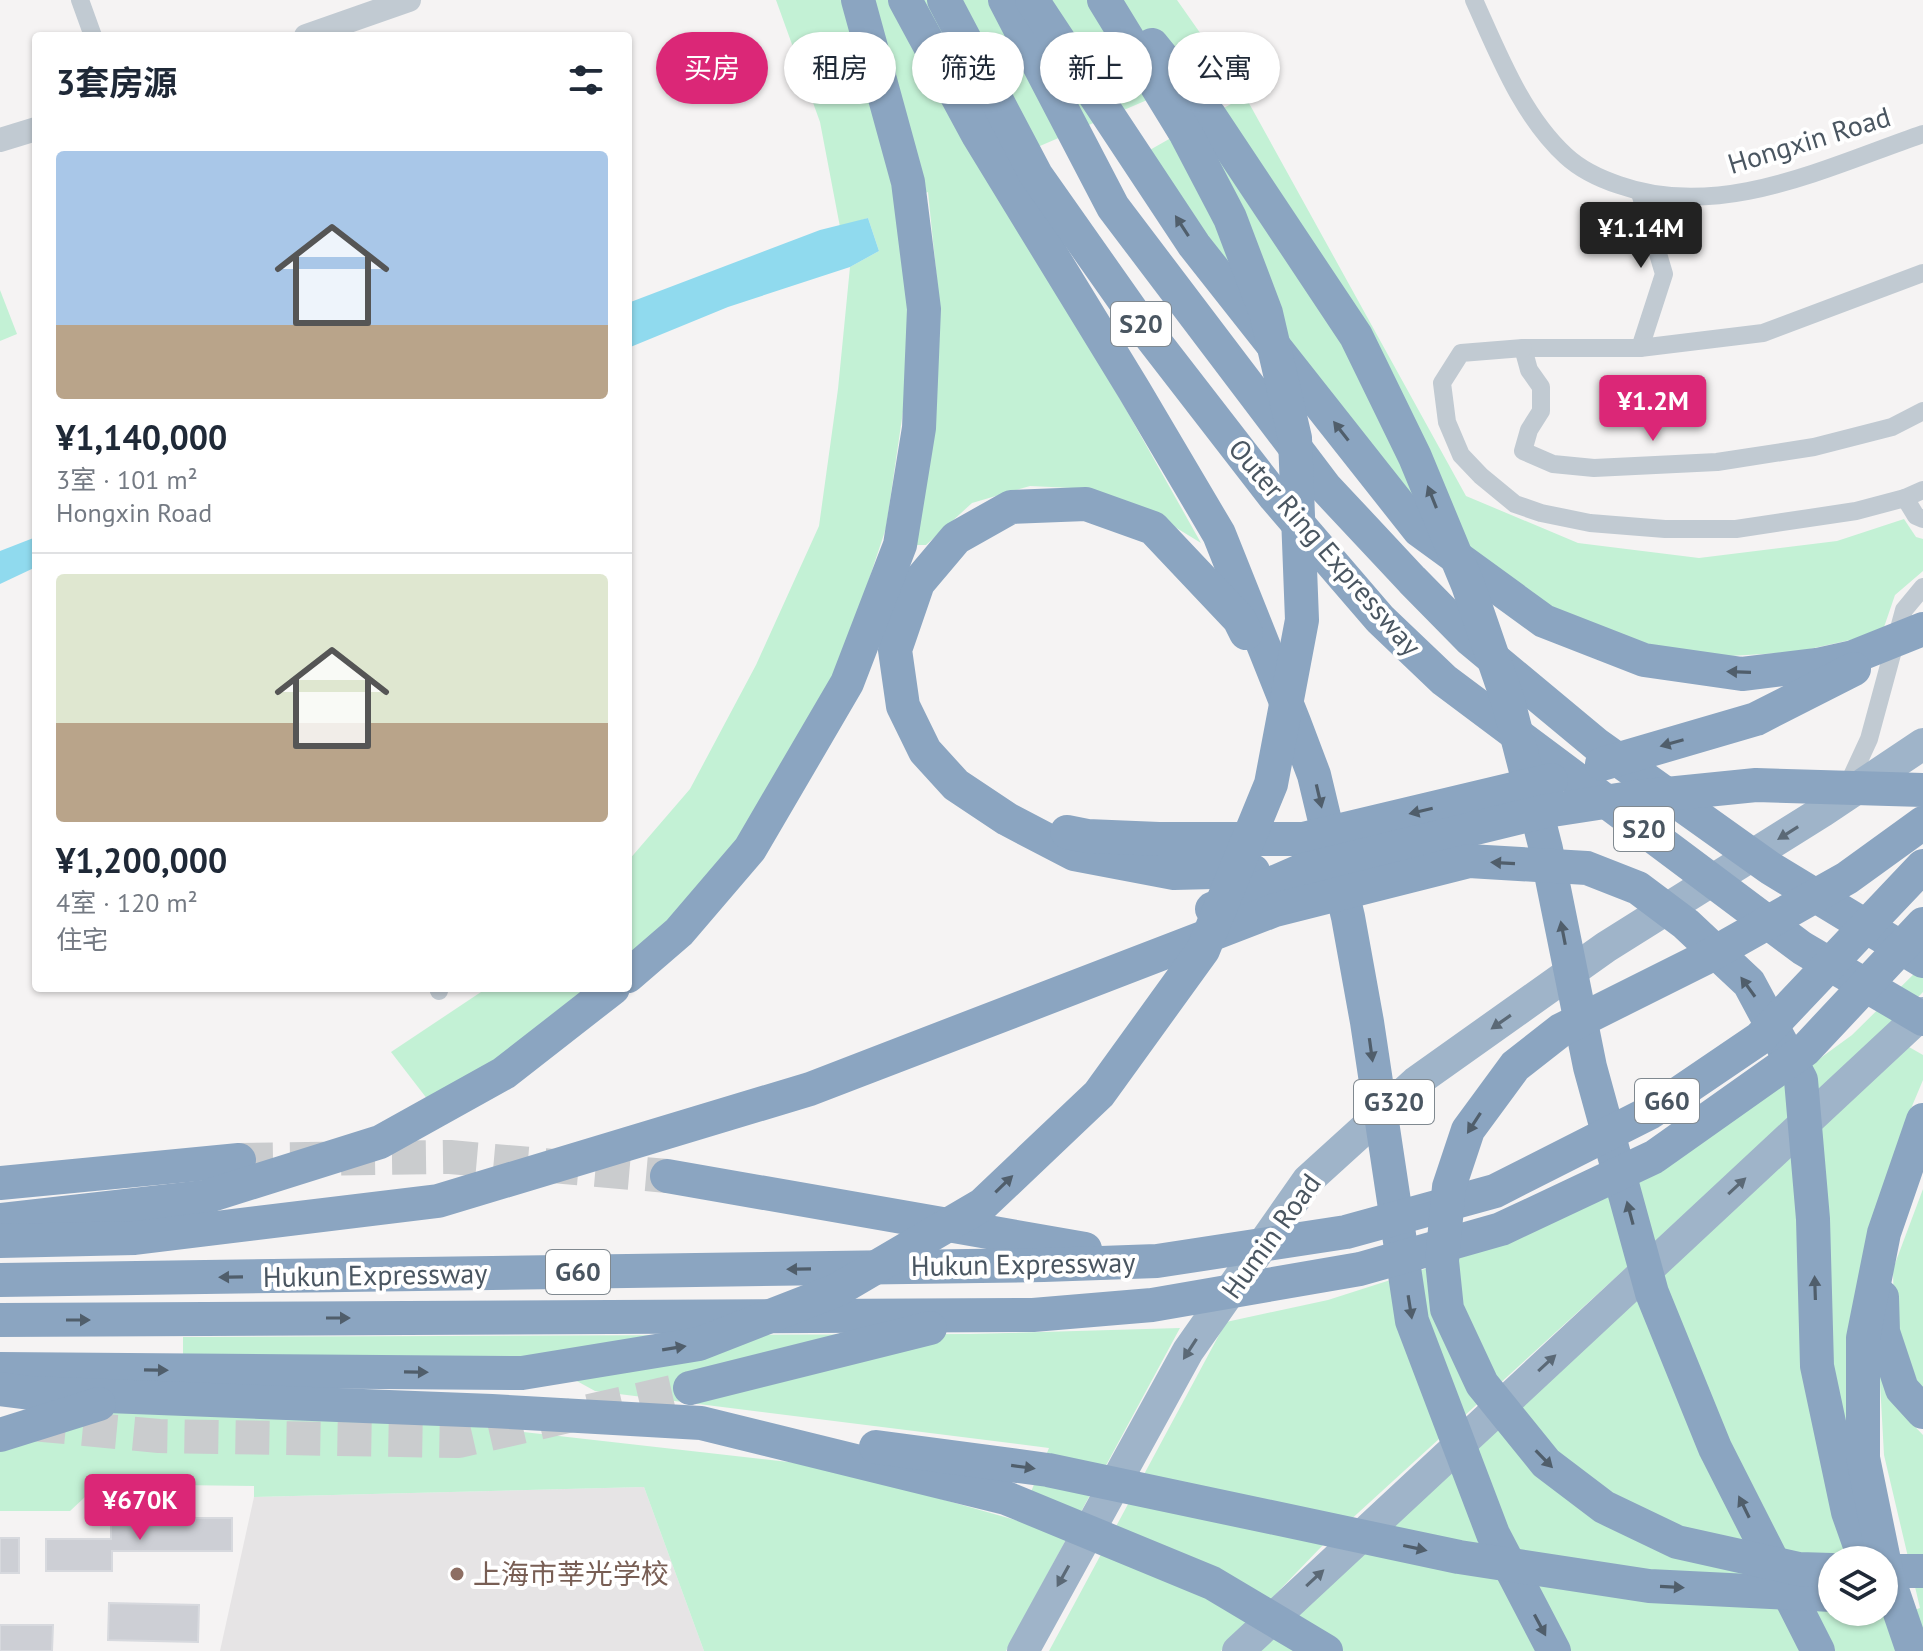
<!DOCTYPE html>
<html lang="zh">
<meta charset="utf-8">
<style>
body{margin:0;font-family:"PT Sans","Noto Sans SC",sans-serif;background:#f6f6f7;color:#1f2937;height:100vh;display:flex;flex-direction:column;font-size:30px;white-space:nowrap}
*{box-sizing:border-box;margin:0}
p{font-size:26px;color:#747a83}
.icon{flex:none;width:44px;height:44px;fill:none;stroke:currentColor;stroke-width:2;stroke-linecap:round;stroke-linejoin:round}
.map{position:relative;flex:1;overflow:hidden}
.drawer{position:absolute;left:32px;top:32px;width:600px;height:960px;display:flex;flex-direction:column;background:#fff;border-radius:8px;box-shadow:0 2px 6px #0004}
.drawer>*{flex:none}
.hud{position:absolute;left:656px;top:32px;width:760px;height:72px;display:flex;gap:16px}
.controls{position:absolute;left:1818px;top:1546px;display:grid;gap:16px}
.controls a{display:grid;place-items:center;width:80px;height:80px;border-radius:50%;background:#fff;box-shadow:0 2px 6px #0004;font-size:40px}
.price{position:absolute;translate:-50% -68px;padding:0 18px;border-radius:8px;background:#db2777;color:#fff;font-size:26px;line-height:52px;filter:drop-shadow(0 2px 4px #0008)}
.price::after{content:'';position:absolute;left:50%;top:48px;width:24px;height:18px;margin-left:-12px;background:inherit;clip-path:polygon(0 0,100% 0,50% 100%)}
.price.active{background:#222;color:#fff}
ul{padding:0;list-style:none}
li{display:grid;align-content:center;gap:16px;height:424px;padding:0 24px}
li+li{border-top:2px solid #e0e1e3}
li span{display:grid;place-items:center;height:248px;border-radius:8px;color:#555}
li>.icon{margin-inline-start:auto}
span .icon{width:144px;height:144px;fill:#fffc;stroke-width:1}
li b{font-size:34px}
h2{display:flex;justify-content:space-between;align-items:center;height:96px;padding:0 24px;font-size:34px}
.pill{padding:0 28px;border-radius:36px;background:#fff;box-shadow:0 2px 6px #0004;font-size:28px;line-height:72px}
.pill.active{background:#db2777;color:#fff}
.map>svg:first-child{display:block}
</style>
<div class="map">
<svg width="1923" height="1651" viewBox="0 0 1923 1651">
<rect width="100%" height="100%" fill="#f5f3f3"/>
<!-- education -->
<path fill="#e6e4e5" d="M644,1487L704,1651H220L254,1497Z"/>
<!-- green -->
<g fill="#c3f1d5" fill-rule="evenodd">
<path d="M776,0H1177L1224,67L984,170L1123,404L1201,543L1152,513L1093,489L1030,486L972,503L926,545H908L938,290L928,192L897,204L907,256L908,377L886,528L842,661L732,854L628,966V861L690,789L756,665L819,526L838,389L850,267L879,251L868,218L840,227L820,122Z"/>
<path d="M1245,96L1466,496L1578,543L1699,558L1837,541L1904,519L1916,537L1923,539V571L1895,595L1882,633L1796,652L1697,658L1589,627L1511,588L1402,496L1218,259L1148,151Z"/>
<path d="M0,290L17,334L0,341Z"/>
<path d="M1923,965V992L1883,1033L1323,1545L1221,1651H1049L1226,1322L1328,1300L1456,1259L1760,1102L1852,1035Z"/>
<path d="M487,988H600L553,1025L428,1100L391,1052Z"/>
<path d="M1909,1047L1923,1055V1080L1902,1130L1858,1327L1889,1557L1909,1612L1920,1608L1884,1455L1879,1364L1902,1413L1923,1435V1651H1257ZM1832,1560H1884V1612H1832Z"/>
<path d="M1923,1189V1397L1894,1319L1893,1269Z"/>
<path d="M1180,1328L1006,1651H704L644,1487L254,1497V1486L99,1484L70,1511H0V1448L106,1412L471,1426L824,1466L1019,1521L1049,1448L595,1391L533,1357L183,1359V1337L970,1334Z"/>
</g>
<!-- water -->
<g fill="#90daee">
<path d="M868,218L879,251L850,267L728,307L628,348V303L820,230Z"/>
<path d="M36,537V567L0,584V551Z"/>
</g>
<!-- building -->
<g fill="#cdcfd5" stroke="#d7d9de" stroke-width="2">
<path d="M111,1518H232V1551H112V1571H46V1539H111Z"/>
<rect x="0" y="1538" width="19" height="35"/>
<path d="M109,1603L199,1605L198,1642L108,1640Z"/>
<path d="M0,1625H53L52,1651H0Z"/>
</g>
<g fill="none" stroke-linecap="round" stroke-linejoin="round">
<!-- motorway-tunnel -->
<g stroke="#caccce" stroke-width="34" stroke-dasharray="34 17" stroke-linecap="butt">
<path d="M239,1160L450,1157L667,1176"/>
<path d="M32,1424L159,1436L459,1441L690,1388"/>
</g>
<!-- minor -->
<g stroke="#c1cad2" stroke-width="18">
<path d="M80,0L93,36"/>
<path d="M1474,0C1498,53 1522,116 1566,156C1580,169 1601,179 1619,185C1720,221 1827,167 1923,134"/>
<path d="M1640,193L1664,274L1640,348"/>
<path d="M1923,273L1763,333L1640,348H1523L1529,370L1541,387V411L1529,430L1523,451L1553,464L1594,468L1717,462L1814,447L1892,427L1923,411"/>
<path d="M1523,348L1461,353L1442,383L1447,422L1461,455L1481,476L1515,504L1541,513L1590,523L1665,529H1736L1856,511L1905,498L1923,490"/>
<path d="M1905,498L1916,516L1923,519"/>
<path d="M1845,791L1869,739L1904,610L1923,587"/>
<path d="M438,988L439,991"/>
</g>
<!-- tertiary -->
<g stroke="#c1cad2" stroke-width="24">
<path d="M306,36L409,0"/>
<path d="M0,140L36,129"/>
</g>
<!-- trunk -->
<g stroke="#9fb4c9" stroke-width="32">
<path d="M1023,1651L1188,1351L1308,1180L1416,1082L1606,947L1823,811L1923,744"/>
<path d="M1238,1651L1923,1013"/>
</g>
<!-- motorway -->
<g stroke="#8ba5c1" stroke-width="34">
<path d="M905,0L978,135L1134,390L1219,534L1294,722L1314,775L1348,917L1367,1022L1412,1321L1493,1534L1554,1651"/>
<path d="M944,0L1036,175L1138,320L1275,497L1380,619L1444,680L1802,948L1923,1019"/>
<path d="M1005,0L1113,207L1325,487L1412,580L1471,640L1596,744L1770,868L1923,961"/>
<path d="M1032,0L1194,245L1419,530L1544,621L1644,660L1742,674L1817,665L1853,657L1923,629"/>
<path d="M1152,45L1209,115L1356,336L1415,457L1468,585L1508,701L1546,849L1590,1067L1652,1293L1715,1448L1818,1651"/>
<path d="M1246,633L1239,619L1153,528L1086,504L1011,507L956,538L918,583L895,650L903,706L925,751L956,785L1007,819L1074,854L1174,873L1253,871"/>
<path d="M1602,764L1756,719L1854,669"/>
<path d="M1067,832L1087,836L1159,839H1303L1551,780"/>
<path d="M1212,909L1303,870L1546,811L1637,797L1756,785L1923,790"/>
<path d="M628,976L679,932L750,849L847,683L900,545L919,428L924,309L908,182L858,0"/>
<path d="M667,1176L1085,1249"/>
<path d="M0,1183L239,1160"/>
<path d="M0,1220L205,1197L380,1142L504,1073L613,988"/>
<path d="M0,1241L135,1238L438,1201L810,1089L1275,910L1469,861L1587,868L1638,888L1686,924L1749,983L1801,1080L1813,1219L1817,1366L1848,1512L1865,1560"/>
<path d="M0,1280L1044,1265L1157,1261L1346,1232L1495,1191L1651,1112L1760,1038L1923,866"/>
<path d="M1882,1297L1883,1332L1902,1389L1923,1412"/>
<path d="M0,1320L1033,1315L1152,1305L1360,1269L1501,1229L1654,1157L1805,1050L1923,924"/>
<path d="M0,1369L522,1373L699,1344L837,1290L982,1205L1099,1094L1203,950L1271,784L1302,620L1295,438L1266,313L1230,218L1186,134L1104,0"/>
<path d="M690,1388L930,1328"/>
<path d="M0,1389L30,1393L492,1411L701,1423L1006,1498L1212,1583L1326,1651"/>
<path d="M0,1435L99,1404"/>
<path d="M876,1447L1048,1470L1459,1557L1649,1586L1832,1595"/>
<path d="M1832,1570L1799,1569L1677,1542L1604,1507L1546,1463L1482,1384L1447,1309L1442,1261L1449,1187L1468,1130L1515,1066L1561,1030L1705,958L1847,878L1923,823"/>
<path d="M1884,1571H1923"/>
<path d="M1913,1651L1887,1575L1863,1458V1338L1884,1233L1923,1120"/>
</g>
</g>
<!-- one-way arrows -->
<defs><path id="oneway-solid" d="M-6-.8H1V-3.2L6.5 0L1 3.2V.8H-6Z" transform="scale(2)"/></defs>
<g fill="#505e6b">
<use href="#oneway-solid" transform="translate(1182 226) rotate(-123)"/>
<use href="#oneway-solid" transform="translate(1341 431) rotate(-128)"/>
<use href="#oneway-solid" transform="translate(1432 497) rotate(-112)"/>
<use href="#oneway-solid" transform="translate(1739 672) rotate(-178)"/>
<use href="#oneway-solid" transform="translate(1672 743) rotate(164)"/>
<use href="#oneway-solid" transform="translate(1319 796) rotate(77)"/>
<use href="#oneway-solid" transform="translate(1421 811) rotate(167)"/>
<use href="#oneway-solid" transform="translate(1503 863) rotate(-177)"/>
<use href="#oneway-solid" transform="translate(1563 933) rotate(-101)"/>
<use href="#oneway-solid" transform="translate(1748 987) rotate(-126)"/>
<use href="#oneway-solid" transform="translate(1371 1050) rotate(82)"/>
<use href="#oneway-solid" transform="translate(1474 1123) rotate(123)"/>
<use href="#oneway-solid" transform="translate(1004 1184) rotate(-44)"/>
<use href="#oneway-solid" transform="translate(1630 1213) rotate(-105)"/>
<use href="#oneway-solid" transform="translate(799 1269) rotate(179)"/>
<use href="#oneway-solid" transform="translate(231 1277) rotate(179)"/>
<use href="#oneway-solid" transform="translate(1815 1288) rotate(-92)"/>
<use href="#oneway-solid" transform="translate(1410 1307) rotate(81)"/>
<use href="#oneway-solid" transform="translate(338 1318)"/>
<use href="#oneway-solid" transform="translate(78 1320)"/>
<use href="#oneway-solid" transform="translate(674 1348) rotate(-9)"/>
<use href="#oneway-solid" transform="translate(156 1370) rotate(1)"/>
<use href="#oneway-solid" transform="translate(416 1372) rotate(1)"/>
<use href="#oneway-solid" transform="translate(1544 1459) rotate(46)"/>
<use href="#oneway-solid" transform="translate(1023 1467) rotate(8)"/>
<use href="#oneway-solid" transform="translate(1744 1507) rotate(-116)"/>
<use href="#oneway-solid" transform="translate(1415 1548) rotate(12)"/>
<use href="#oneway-solid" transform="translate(1672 1587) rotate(3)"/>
<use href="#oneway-solid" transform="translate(1540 1625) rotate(62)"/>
</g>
<g fill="#5b6976">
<use href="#oneway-solid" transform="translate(1788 833) rotate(148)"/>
<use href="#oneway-solid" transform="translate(1501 1022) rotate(145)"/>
<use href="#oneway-solid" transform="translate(1737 1186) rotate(-43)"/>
<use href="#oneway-solid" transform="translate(1190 1349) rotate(123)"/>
<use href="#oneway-solid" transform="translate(1547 1363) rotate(-43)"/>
<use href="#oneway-solid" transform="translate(1063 1576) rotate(119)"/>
<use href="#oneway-solid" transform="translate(1315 1578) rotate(-43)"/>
</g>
<!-- markers -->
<circle fill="#8d6e63" stroke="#fff" stroke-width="3" cx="457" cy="1574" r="8"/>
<g text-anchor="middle" stroke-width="8" stroke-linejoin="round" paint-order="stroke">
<!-- shield labels -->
<g fill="#fff" stroke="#808990" stroke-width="2">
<rect x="1111" y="302" width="60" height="44" rx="6"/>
<rect x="1614" y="807" width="60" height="44" rx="6"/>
<rect x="1635" y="1079" width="64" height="44" rx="6"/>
<rect x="1354" y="1080" width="80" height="44" rx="6"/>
<rect x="546" y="1250" width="64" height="44" rx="6"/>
</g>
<g font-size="26" font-weight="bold" fill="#4a5661">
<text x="1141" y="333">S20</text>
<text x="1644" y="838">S20</text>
<text x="1667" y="1110">G60</text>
<text x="1394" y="1111">G320</text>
<text x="578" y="1281">G60</text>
</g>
<!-- street labels -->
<g font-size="28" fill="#4a5661" stroke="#fff">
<text transform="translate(1809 140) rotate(-17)" y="10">Hongxin Road</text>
<text transform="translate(1325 547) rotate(49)" y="10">Outer Ring Expressway</text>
<text transform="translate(1271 1236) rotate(-54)" y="10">Humin Road</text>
<text transform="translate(1023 1264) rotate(-1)" y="10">Hukun Expressway</text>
<text transform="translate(375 1275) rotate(-1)" y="10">Hukun Expressway</text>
</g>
<!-- education labels -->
<g font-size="28" fill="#785e54" stroke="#fff" text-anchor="start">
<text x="473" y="1584">上海市莘光学校</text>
</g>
</g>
</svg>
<div class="controls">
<a><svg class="icon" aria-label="layers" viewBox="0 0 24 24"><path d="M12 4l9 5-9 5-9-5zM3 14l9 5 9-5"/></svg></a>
</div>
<b class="price active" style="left:1641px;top:270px">¥1.14M</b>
<b class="price" style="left:1653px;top:443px">¥1.2M</b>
<b class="price" style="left:140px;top:1542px">¥670K</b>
<div class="hud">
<a class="pill active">买房</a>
<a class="pill">租房</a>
<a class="pill">筛选</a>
<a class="pill">新上</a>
<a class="pill">公寓</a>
</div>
<section class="drawer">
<h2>3套房源<svg class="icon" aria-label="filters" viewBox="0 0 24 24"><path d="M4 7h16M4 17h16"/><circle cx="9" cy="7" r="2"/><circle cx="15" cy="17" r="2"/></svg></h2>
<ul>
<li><span style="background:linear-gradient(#a9c7e8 70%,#b9a48a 0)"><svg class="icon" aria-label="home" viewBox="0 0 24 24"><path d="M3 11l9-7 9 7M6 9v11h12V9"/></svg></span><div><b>¥1,140,000</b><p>3室 · 101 m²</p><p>Hongxin Road</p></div></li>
<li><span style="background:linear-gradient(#dfe7d0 60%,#b9a48a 0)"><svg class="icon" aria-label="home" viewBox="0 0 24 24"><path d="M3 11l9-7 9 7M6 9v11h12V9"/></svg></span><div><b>¥1,200,000</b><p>4室 · 120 m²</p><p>住宅</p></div></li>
</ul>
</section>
</div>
